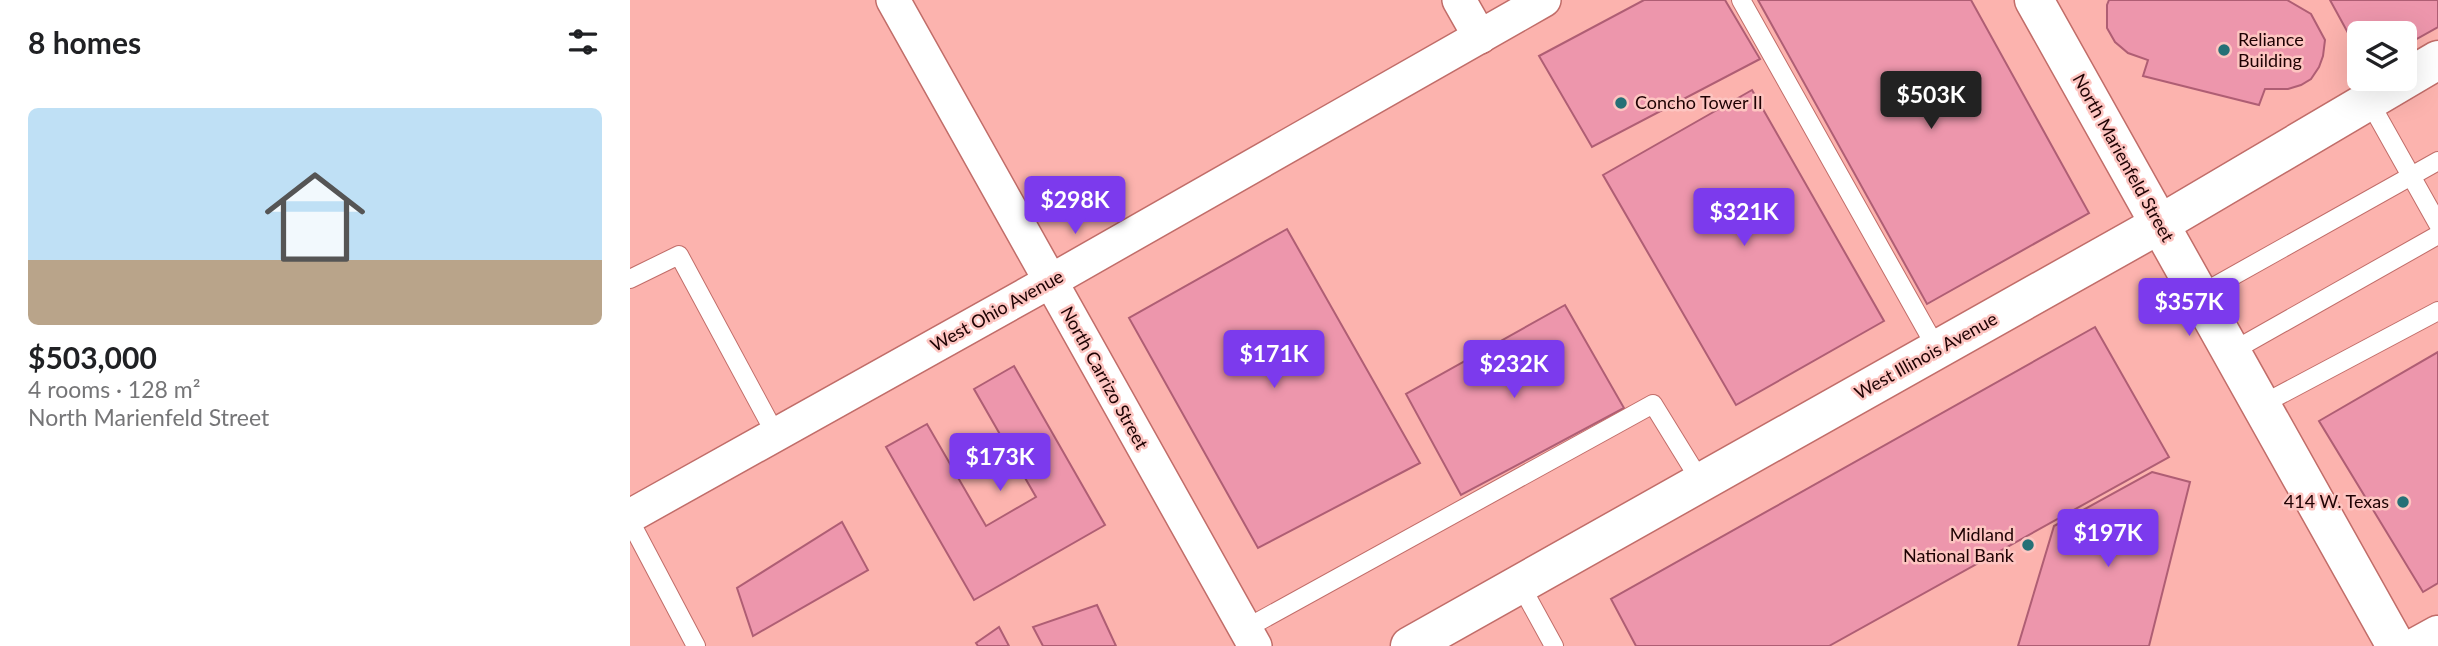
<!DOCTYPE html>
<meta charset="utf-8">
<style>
body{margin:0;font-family:Lato,sans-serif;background:#f6f6f6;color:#202124;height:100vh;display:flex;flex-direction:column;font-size:26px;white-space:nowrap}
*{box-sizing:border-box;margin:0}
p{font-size:23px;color:#757577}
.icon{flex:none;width:38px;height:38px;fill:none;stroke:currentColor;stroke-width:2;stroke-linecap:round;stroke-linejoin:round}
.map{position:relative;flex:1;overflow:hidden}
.panel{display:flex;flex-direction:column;background:#fff;width:630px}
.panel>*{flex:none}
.controls{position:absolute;left:1717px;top:21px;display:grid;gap:14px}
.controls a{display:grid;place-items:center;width:70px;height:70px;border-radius:10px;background:#fff;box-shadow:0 7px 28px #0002;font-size:35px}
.price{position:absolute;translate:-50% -60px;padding:0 16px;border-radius:7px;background:#7c3aed;color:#fff;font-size:23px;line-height:46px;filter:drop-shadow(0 2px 4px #0008)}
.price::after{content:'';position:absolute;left:50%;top:42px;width:21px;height:16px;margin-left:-10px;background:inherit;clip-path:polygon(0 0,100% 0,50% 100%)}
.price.selected{background:#222;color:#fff}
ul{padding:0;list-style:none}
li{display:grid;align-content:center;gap:14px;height:371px;padding:0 28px}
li+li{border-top:2px solid #e0e0e0}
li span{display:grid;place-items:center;height:217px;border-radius:10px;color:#555}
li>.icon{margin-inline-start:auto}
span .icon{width:126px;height:126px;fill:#fffc;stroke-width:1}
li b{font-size:30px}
h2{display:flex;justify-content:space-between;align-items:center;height:84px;padding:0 28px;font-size:30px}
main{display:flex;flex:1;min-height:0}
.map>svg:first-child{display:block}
</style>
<main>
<section class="panel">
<h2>8 homes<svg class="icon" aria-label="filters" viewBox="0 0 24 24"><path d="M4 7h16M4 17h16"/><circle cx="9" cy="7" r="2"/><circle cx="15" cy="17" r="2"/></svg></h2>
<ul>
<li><span style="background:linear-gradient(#bfe0f5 70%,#b9a48a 0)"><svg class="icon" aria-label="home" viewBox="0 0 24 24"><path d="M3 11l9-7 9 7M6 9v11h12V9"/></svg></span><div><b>$503,000</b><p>4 rooms · 128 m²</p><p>North Marienfeld Street</p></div></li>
</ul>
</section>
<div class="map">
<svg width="1808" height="646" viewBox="0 0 1808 646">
<rect width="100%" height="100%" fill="#fcb3ae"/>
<!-- building -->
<g fill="#ed96ac" stroke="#af5e74" stroke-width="2">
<path d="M1014,0H1095L1130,59L962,147L909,56Z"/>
<path d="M1128,0H1341L1459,213L1297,304Z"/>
<path d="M1479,0H1657L1681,14L1695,40L1693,56L1689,67L1681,79L1671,85L1658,89H1635L1629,105L1513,76L1518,60L1498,53L1485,42L1477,28V5Z"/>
<path d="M1700,0H1808V27L1774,46V33H1729V53Z"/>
<path d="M1122,90L1254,321L1106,405L973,175Z"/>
<path d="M657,229L790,463L628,548L499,318Z"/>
<path d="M935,305L994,408L831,495L776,394Z"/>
<path d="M1465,327L1539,457L1199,646H1006L981,599Z"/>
<path d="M1808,352V583L1793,592L1689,421Z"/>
<path d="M384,366L475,525L344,600L256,447L297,424L356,526L406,497L344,389Z"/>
<path d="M1522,472L1560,482L1519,646H1388L1424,526Z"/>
<path d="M212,522L238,570L123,636L107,588Z"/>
<path d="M467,605L486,646H413L403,627Z"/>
<path d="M369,627L379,646H348L346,643Z"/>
</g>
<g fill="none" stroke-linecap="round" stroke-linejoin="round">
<!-- lane casing -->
<g stroke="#c16d69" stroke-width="20">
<g id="lane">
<path d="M1111,0L1307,349"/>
<path d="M1739,101L1808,224"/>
<path d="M0,279L49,255L146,435"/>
<path d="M1569,295L1808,161"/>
<path d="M1601,352L1808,235"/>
<path d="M1631,405L1808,311"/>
<path d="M0,521L66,646"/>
<path d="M890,584L924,646"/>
<path d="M615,629L1023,404L1071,482"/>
</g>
</g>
<!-- street casing -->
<g stroke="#c16d69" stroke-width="36">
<g id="street">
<path d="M263,0L625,646"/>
<path d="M829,0L850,37"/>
<path d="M0,516L419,282L914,0"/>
</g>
</g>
<!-- secondary casing -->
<g stroke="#c16d69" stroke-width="41">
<g id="secondary">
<path d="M1404,0L1766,646"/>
<path d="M780,646L1530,224L1808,60"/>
<path d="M1788,646L1808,635"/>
</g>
</g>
<!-- lane -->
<use href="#lane" stroke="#fff" stroke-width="18"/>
<!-- street -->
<use href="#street" stroke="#fff" stroke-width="33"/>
<!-- secondary -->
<use href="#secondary" stroke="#fff" stroke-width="38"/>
</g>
<!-- markers -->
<g fill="#257076" stroke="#fdc5c1" stroke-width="2.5">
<circle cx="1594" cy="50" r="7"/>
<circle cx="991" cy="103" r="7"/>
<circle cx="1773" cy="502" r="7"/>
<circle cx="1398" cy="545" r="7"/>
</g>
<g text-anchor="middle" stroke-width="5" stroke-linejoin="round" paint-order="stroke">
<!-- poi labels -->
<g font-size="18" fill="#1e0203" stroke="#fdc5c1" text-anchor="start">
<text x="1608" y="46">Reliance<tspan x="1608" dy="21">Building</tspan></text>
<text x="1005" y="109">Concho Tower II</text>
<text x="1759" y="508" text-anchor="end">414 W. Texas</text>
<text x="1384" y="541" text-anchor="end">Midland<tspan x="1384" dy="21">National Bank</tspan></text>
</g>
<!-- street labels -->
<g font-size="18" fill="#1e0203" stroke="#fdc5c1">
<text transform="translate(1493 158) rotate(61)" y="6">North Marienfeld Street</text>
<text transform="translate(367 311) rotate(-29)" y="6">West Ohio Avenue</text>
<text transform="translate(1296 356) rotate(-29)" y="6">West Illinois Avenue</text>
<text transform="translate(474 378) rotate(61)" y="6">North Carrizo Street</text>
</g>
</g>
</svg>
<div class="controls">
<a><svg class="icon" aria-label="layers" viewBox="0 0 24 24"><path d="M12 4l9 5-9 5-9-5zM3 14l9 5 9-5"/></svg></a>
</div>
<b class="price selected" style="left:1301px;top:131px">$503K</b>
<b class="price" style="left:445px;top:236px">$298K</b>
<b class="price" style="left:1114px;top:248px">$321K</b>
<b class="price" style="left:1559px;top:338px">$357K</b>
<b class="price" style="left:644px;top:390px">$171K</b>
<b class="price" style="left:884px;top:400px">$232K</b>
<b class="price" style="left:370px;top:493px">$173K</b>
<b class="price" style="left:1478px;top:569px">$197K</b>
</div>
</main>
